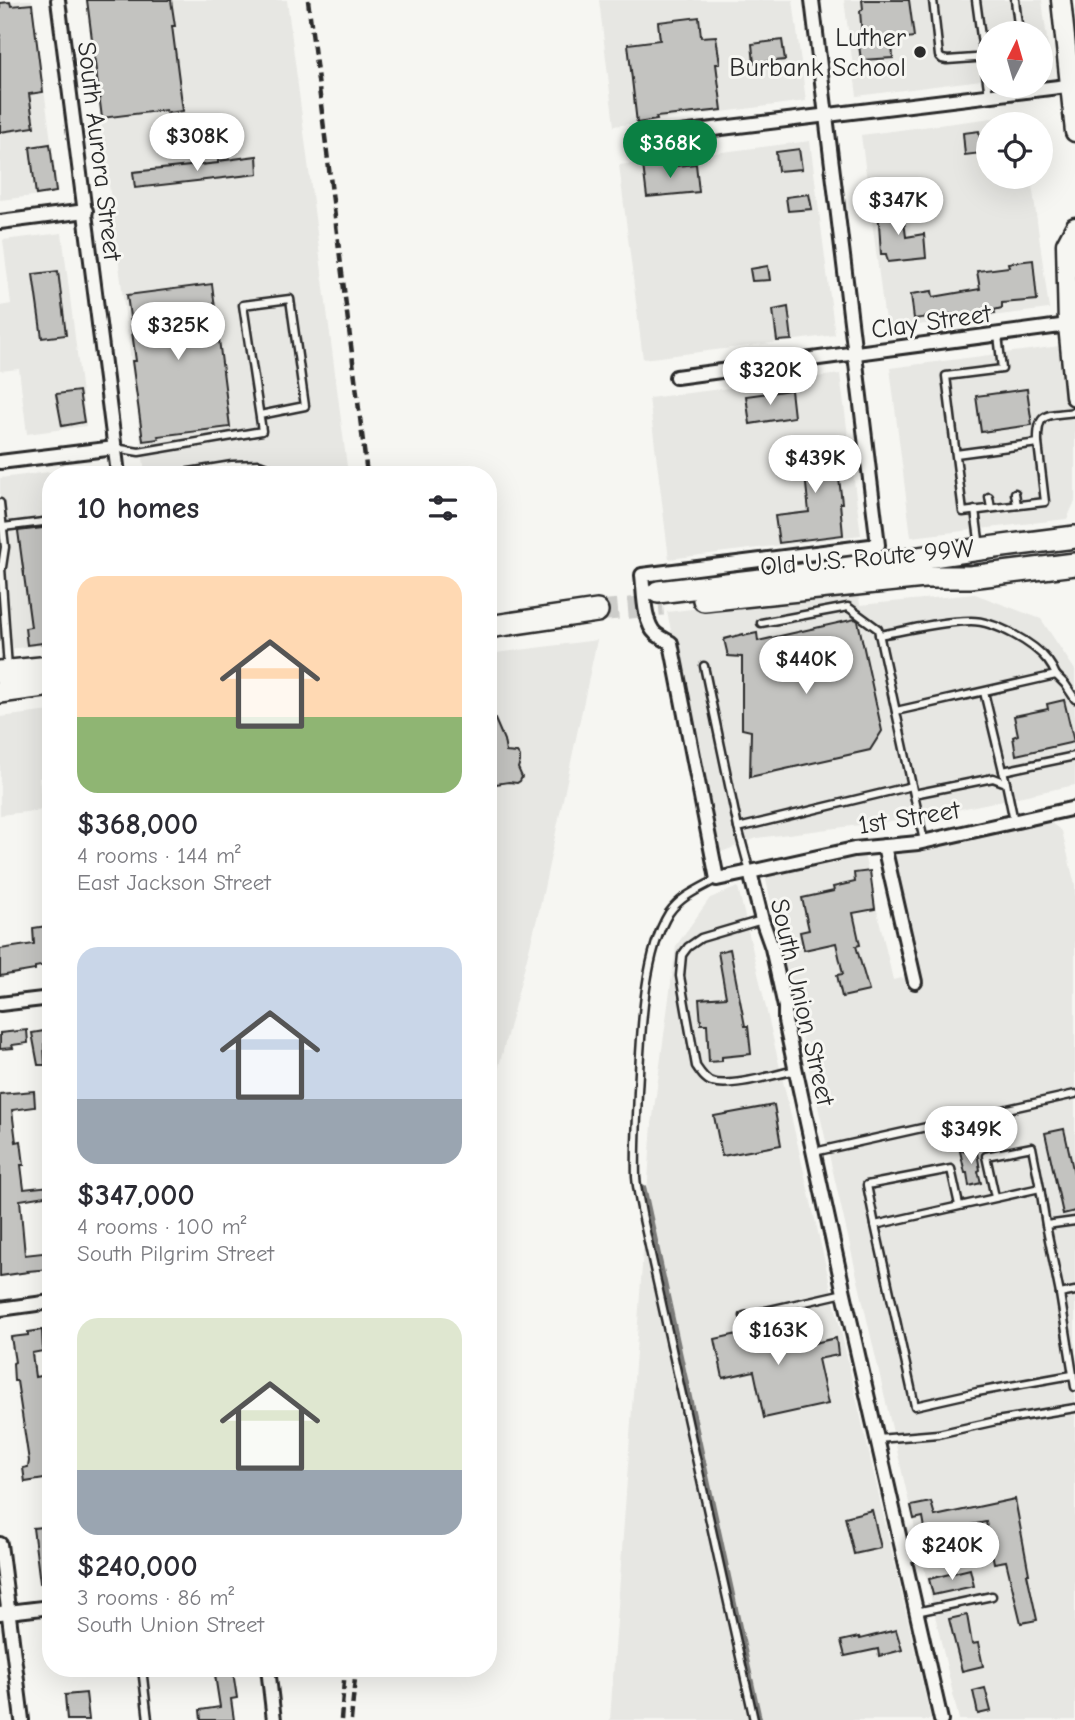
<!DOCTYPE html>
<meta charset="utf-8">
<style>
body{margin:0;font-family:"Comic Neue",sans-serif;background:#f2f2f3;color:#2b2b33;height:100vh;display:flex;flex-direction:column;font-size:26px;white-space:nowrap}
*{box-sizing:border-box;margin:0}
p{font-size:23px;color:#7c7c81}
.icon{flex:none;width:38px;height:38px;fill:none;stroke:currentColor;stroke-width:2;stroke-linecap:round;stroke-linejoin:round}
.map{position:relative;flex:1;overflow:hidden}
.panel{position:absolute;left:42px;top:466px;width:455px;height:1211px;display:flex;flex-direction:column;background:#fff;border-radius:28px;box-shadow:0 7px 28px #0002}
.panel>*{flex:none}
.needle{width:46px;rotate:5deg}
.controls{position:absolute;left:976px;top:21px;display:grid;gap:14px}
.controls a{display:grid;place-items:center;width:77px;height:77px;border-radius:50%;background:#fff;box-shadow:0 7px 28px #0002;font-size:35px}
.price{position:absolute;translate:-50% -60px;padding:0 16px;border-radius:24px;background:#fff;color:#222;font-size:23px;line-height:46px;filter:drop-shadow(0 2px 4px #0008)}
.price::after{content:'';position:absolute;left:50%;top:42px;width:21px;height:16px;margin-left:-10px;background:inherit;clip-path:polygon(0 0,100% 0,50% 100%)}
.price.on{background:#0b8043;color:#fff}
ul{padding:0;list-style:none}
li{display:grid;align-content:center;gap:14px;height:371px;padding:0 35px}
li span{display:grid;place-items:center;height:217px;border-radius:21px;color:#555}
li>.icon{margin-inline-start:auto}
span .icon{width:126px;height:126px;fill:#fffc;stroke-width:1}
li b{font-size:30px}
h2{display:flex;justify-content:space-between;align-items:center;height:84px;padding:0 35px;font-size:30px}
.map>svg:first-child{display:block}
</style>
<div class="map">
<svg width="1075" height="1720" viewBox="0 0 1075 1720">
<rect width="100%" height="100%" fill="#f6f6f2"/>
<filter id="ink" filterUnits="userSpaceOnUse"><feTurbulence type="fractalNoise" baseFrequency=".0143" numOctaves="2"/><feDisplacementMap in="SourceGraphic" scale="14" xChannelSelector="R" yChannelSelector="G"/><feConvolveMatrix kernelMatrix="1 2 1 2 8 2 1 2 1" color-interpolation-filters="sRGB"/></filter>
<g filter="url(#ink)">
<!-- built -->
<g fill="#e7e7e3">
<path d="M23,0H32L58,193L0,200V3Z"/>
<path d="M86,0H287L348,474H145Z"/>
<path d="M599,0H793L806,101L614,126Z"/>
<path d="M844,0H1042L1051,71L1041,72V33H989V79L857,96Z"/>
<path d="M1023,114L1025,124H989V177H1031L1049,309L886,329L861,135Z"/>
<path d="M810,141L835,335L643,359L619,165Z"/>
<path d="M62,233L86,426L27,434L19,369L0,371V306L11,304L3,240Z"/>
<path d="M1075,344V501L1067,519L911,537L890,368Z"/>
<path d="M840,374L861,535L669,559L649,398Z"/>
<path d="M91,467L92,474H51V644L0,650V478Z"/>
<path d="M858,589L860,605L975,594L1041,619L1075,670V785L923,817L757,838L719,853L667,612Z"/>
<path d="M597,640L540,907L488,1109V654Z"/>
<path d="M51,711V776L39,778L43,810L0,815V717Z"/>
<path d="M1050,822L1062,831L1075,885V1720H959L765,876L864,854L893,980L911,976L884,853Z"/>
<path d="M738,887L931,1720H610L652,1124L676,946L710,898Z"/>
</g>
<g fill="none" stroke-linecap="round" stroke-linejoin="round">
<!-- stream -->
<path stroke="#7a7a78" stroke-width="4.5" d="M644,1187L760,1720"/>
</g>
<!-- building -->
<g fill="#c3c3c0" stroke="#2b2b2b" stroke-width="2">
<path d="M87,0H171L175,26H172L183,111L167,113L166,110L102,118Z"/>
<path d="M862,0H909L914,37L892,40L893,58L861,60L858,38L862,36L860,11L863,9Z"/>
<path d="M10,2L11,6L32,4L43,92L29,94L34,127L0,132V3Z"/>
<path d="M699,17L701,37L716,36L720,64H716L722,110L656,117L657,120L637,123L628,44L660,40L658,22Z"/>
<path d="M782,40L785,60L754,63L752,44Z"/>
<path d="M979,131L982,153L965,155L963,133Z"/>
<path d="M50,144L56,192L36,195L30,147Z"/>
<path d="M799,149L802,169L778,171L776,152Z"/>
<path d="M257,156L258,174L135,188L133,172L218,163V161Z"/>
<path d="M667,162L668,167L696,164L699,192L647,197L643,165Z"/>
<path d="M809,194L812,209L788,211L786,197Z"/>
<path d="M902,205L906,237L924,234L926,258L888,262L886,254H881L878,208Z"/>
<path d="M1033,260L1037,300L1002,303V308L994,310L995,313L952,318V314L914,319L911,294L932,291L933,297L980,289L977,271L1009,267L1008,263Z"/>
<path d="M768,266L770,280L752,281L750,269Z"/>
<path d="M58,271L66,335L42,338L33,274Z"/>
<path d="M212,284L230,427L158,436L159,439L143,441L132,361H136L127,295Z"/>
<path d="M788,307L792,340L777,341L773,310Z"/>
<path d="M1027,389L1032,425L981,432L976,396Z"/>
<path d="M791,390L794,417L750,424L746,396Z"/>
<path d="M79,391L84,422L62,426L56,394Z"/>
<path d="M838,444L841,470H838L842,503H840L843,535L779,543L775,516L809,512L805,475L788,477L785,452Z"/>
<path d="M51,527V642L27,645L25,628L31,627L18,531Z"/>
<path d="M855,619L858,621L882,731L870,750L750,777L751,731L742,729V657L728,656L724,639L743,634V636L757,633L758,641Z"/>
<path d="M1064,700L1074,742L1016,755L1013,737L1018,735L1014,716L1048,709L1047,704Z"/>
<path d="M488,703L504,740L506,752L517,753L520,757V762L518,768L522,777L520,781L517,783L509,782L496,784L488,779Z"/>
<path d="M870,871L875,909L853,913L860,945L856,946L869,991L842,997L837,975L843,974L836,943L804,950L800,932L809,930L802,898L834,891L833,887L855,882L854,873Z"/>
<path d="M47,926L51,964L35,967V970L0,976V949L34,944L33,928Z"/>
<path d="M730,949L745,1026H748L751,1054L722,1057V1061L709,1062L707,1024H701L699,999L726,997L718,952Z"/>
<path d="M27,1030L28,1043L12,1045L13,1048L0,1049V1033Z"/>
<path d="M44,1031V1033H51V1043L44,1044L45,1065H38L32,1033Z"/>
<path d="M34,1091L35,1107L12,1110L16,1142L21,1141L24,1165H21L24,1189L50,1186L51,1195L20,1200L25,1255L51,1252V1269L27,1271L28,1272L0,1276V1094Z"/>
<path d="M774,1105L781,1145L722,1156L714,1116Z"/>
<path d="M1064,1129L1075,1178V1211L1063,1214L1045,1133Z"/>
<path d="M973,1149L974,1153L977,1152L980,1170L978,1171L981,1183L969,1186L967,1173H965L960,1151Z"/>
<path d="M791,1322L797,1347L836,1338L838,1355L818,1359L828,1404L764,1418L754,1371L723,1378L715,1339Z"/>
<path d="M42,1330L43,1351L32,1353L35,1377L51,1374V1478L25,1482L23,1468L28,1467L29,1461L17,1381H14L13,1363L15,1362L11,1337L28,1335V1332Z"/>
<path d="M1015,1499L1029,1574H1027L1037,1620L1021,1623L1006,1561L994,1563L986,1522L926,1534L923,1517L914,1519L911,1506L931,1502L935,1516Z"/>
<path d="M872,1510L881,1548L854,1554L845,1517Z"/>
<path d="M51,1526V1582L40,1583L33,1528Z"/>
<path d="M970,1569L974,1586L933,1595L929,1579Z"/>
<path d="M967,1615L972,1644L978,1643L983,1666L962,1671L949,1619Z"/>
<path d="M896,1630L902,1650L879,1656L878,1649L845,1656L841,1641L859,1637L860,1639Z"/>
<path d="M233,1672L237,1698L231,1699L234,1720H201L200,1710L220,1707L215,1675Z"/>
<path d="M985,1688L991,1711L978,1714L973,1691Z"/>
<path d="M86,1693L89,1720H67L65,1695Z"/>
</g>
<g fill="none" stroke-linecap="round" stroke-linejoin="round">
<!-- primary-tunnel -->
<path stroke="#cdcdca" stroke-width="21" stroke-dasharray="21 10" stroke-linecap="butt" d="M597,611L663,605"/>
<!-- lane casing -->
<g stroke="#2b2b2b" stroke-width="11">
<g id="lane">
<path d="M933,0L939,56L942,59L947,60L989,57"/>
<path d="M976,0L989,96"/>
<path d="M1015,0L1019,33"/>
<path d="M1038,443C1037,410 1047,416 1075,412"/>
<path d="M115,448L139,452L262,431L243,305L290,299L305,406L260,415"/>
<path d="M956,454L1038,443L1045,502L963,512L946,376L1002,369L998,335"/>
<path d="M177,474L232,465L259,464L285,474"/>
<path d="M1015,493L1017,505"/>
<path d="M989,497L991,508"/>
<path d="M0,503L5,547L2,567"/>
<path d="M975,510L980,547"/>
<path d="M3,527L51,521"/>
<path d="M0,566L1,568L8,668"/>
<path d="M761,623L848,607L878,629L924,841"/>
<path d="M879,635C909,630 941,621 971,621C995,621 1034,643 1048,661C1051,665 1054,670 1056,675L896,711"/>
<path d="M704,666L738,828"/>
<path d="M1056,675L1065,684L1075,699"/>
<path d="M984,692L1006,783"/>
<path d="M1003,771L1075,756"/>
<path d="M914,794L993,778L1006,783L1014,821"/>
<path d="M750,872L738,828L912,786"/>
<path d="M717,879C699,889 681,896 669,913C642,956 641,1041 638,1091C637,1120 635,1149 636,1177C637,1190 640,1202 642,1214L754,1720"/>
<path d="M762,920L701,938L688,947L682,955L680,976L696,1066C700,1072 705,1080 712,1082C731,1088 776,1074 796,1070"/>
<path d="M814,1152L1075,1094"/>
<path d="M995,1197L986,1156L1032,1147L1040,1188"/>
<path d="M875,1225L867,1185L951,1169L959,1205"/>
<path d="M1046,1225L1075,1221"/>
<path d="M1075,1291L1060,1294L1075,1387"/>
<path d="M1060,1294L1046,1225L1040,1188L875,1225L915,1406L977,1392L1072,1375"/>
<path d="M744,1316L844,1293"/>
<path d="M878,1439L938,1434L996,1421L1075,1408"/>
<path d="M905,1559L977,1546"/>
<path d="M916,1612L992,1596"/>
<path d="M142,1668L148,1720"/>
</g>
</g>
<!-- street casing -->
<g stroke="#2b2b2b" stroke-width="18">
<g id="street">
<path d="M58,0L118,474"/>
<path d="M812,0L878,545L642,575C644,590 643,623 656,634C660,637 666,640 671,643L717,879L750,872L762,920L772,948L785,1007V1021L844,1293L941,1720"/>
<path d="M639,138L1075,85"/>
<path d="M0,222L86,211"/>
<path d="M676,377L1068,325"/>
<path d="M0,462L115,448"/>
<path d="M884,846L915,982"/>
<path d="M750,872L854,849L918,843L1075,808"/>
<path d="M0,1004L51,998"/>
<path d="M0,1309L51,1302"/>
<path d="M0,1544L22,1720"/>
<path d="M0,1613L51,1607"/>
<path d="M268,1668L274,1720"/>
</g>
</g>
<!-- secondary casing -->
<g stroke="#2b2b2b" stroke-width="23">
<g id="secondary">
<path d="M1061,0L1075,132"/>
<path d="M1075,227L1066,244L1068,325L1075,396"/>
</g>
</g>
<!-- primary casing -->
<g stroke="#2b2b2b" stroke-width="26">
<g id="primary">
<path d="M658,592L802,575L980,549L1075,537"/>
<path d="M704,600L924,577H970L1075,564"/>
<path d="M488,627L597,611"/>
<path d="M0,672L51,667"/>
<path d="M0,692L51,685"/>
</g>
</g>
<!-- lane -->
<use href="#lane" stroke="#f6f6f2" stroke-width="6"/>
<!-- street -->
<use href="#street" stroke="#f6f6f2" stroke-width="12"/>
<!-- secondary -->
<use href="#secondary" stroke="#f6f6f2" stroke-width="18"/>
<!-- primary -->
<use href="#primary" stroke="#f6f6f2" stroke-width="21"/>
<!-- rail -->
<g stroke="#2b2b2b" stroke-width="4.5" stroke-dasharray="10 5" stroke-linecap="butt">
<path d="M308,0L367,474"/>
<path d="M341,1720L345,1668"/>
<path d="M351,1720L356,1668"/>
</g>
</g>
</g>
<!-- markers -->
<circle fill="#2b2b2b" stroke="#f6f6f2" stroke-width="2.5" cx="920" cy="52" r="7"/>
<g text-anchor="middle" stroke-width="6" stroke-linejoin="round" paint-order="stroke">
<!-- poi labels -->
<g font-size="26" fill="#2b2b2b" stroke="#f6f6f2" text-anchor="end">
<text x="906" y="46">Luther<tspan x="906" dy="30">Burbank School</tspan></text>
</g>
<!-- street labels -->
<g font-size="26" fill="#2b2b2b" stroke="#f6f6f2">
<text transform="translate(100 151) rotate(83)" y="9">South Aurora Street</text>
<text transform="translate(931 321) rotate(-8)" y="9">Clay Street</text>
<text transform="translate(867 557) rotate(-5)" y="9">Old U.S. Route 99W</text>
<text transform="translate(909 817) rotate(-9)" y="9">1st Street</text>
<text transform="translate(803 1002) rotate(77)" y="9">South Union Street</text>
</g>
</g>
</svg>
<div class="controls">
<a><svg class="needle" viewBox="-14 -14 28 28"><path d="M0-13l5 13h-10z" fill="#e53935"/><path d="M0 13l5-13h-10z" fill="#7c7c81"/></svg></a>
<a><svg class="icon" aria-label="locate" viewBox="0 0 24 24"><circle cx="12" cy="12" r="6"/><path d="M12 2v4M12 18v4M2 12h4M18 12h4"/></svg></a>
</div>
<b class="price" style="left:197px;top:173px">$308K</b>
<b class="price on" style="left:670px;top:180px">$368K</b>
<b class="price" style="left:898px;top:237px">$347K</b>
<b class="price" style="left:178px;top:362px">$325K</b>
<b class="price" style="left:770px;top:407px">$320K</b>
<b class="price" style="left:815px;top:495px">$439K</b>
<b class="price" style="left:806px;top:696px">$440K</b>
<b class="price" style="left:971px;top:1166px">$349K</b>
<b class="price" style="left:778px;top:1367px">$163K</b>
<b class="price" style="left:952px;top:1582px">$240K</b>
<section class="panel">
<h2>10 homes<svg class="icon" aria-label="filters" viewBox="0 0 24 24"><path d="M4 7h16M4 17h16"/><circle cx="9" cy="7" r="2"/><circle cx="15" cy="17" r="2"/></svg></h2>
<ul>
<li><span style="background:linear-gradient(#ffd9b3 65%,#8fb573 0)"><svg class="icon" aria-label="home" viewBox="0 0 24 24"><path d="M3 11l9-7 9 7M6 9v11h12V9"/></svg></span><div><b>$368,000</b><p>4 rooms · 144 m²</p><p>East Jackson Street</p></div></li>
<li><span style="background:linear-gradient(#c9d6e8 70%,#9aa5b1 0)"><svg class="icon" aria-label="home" viewBox="0 0 24 24"><path d="M3 11l9-7 9 7M6 9v11h12V9"/></svg></span><div><b>$347,000</b><p>4 rooms · 100 m²</p><p>South Pilgrim Street</p></div></li>
<li><span style="background:linear-gradient(#dfe7d0 70%,#9aa5b1 0)"><svg class="icon" aria-label="home" viewBox="0 0 24 24"><path d="M3 11l9-7 9 7M6 9v11h12V9"/></svg></span><div><b>$240,000</b><p>3 rooms · 86 m²</p><p>South Union Street</p></div></li>
</ul>
</section>
</div>
